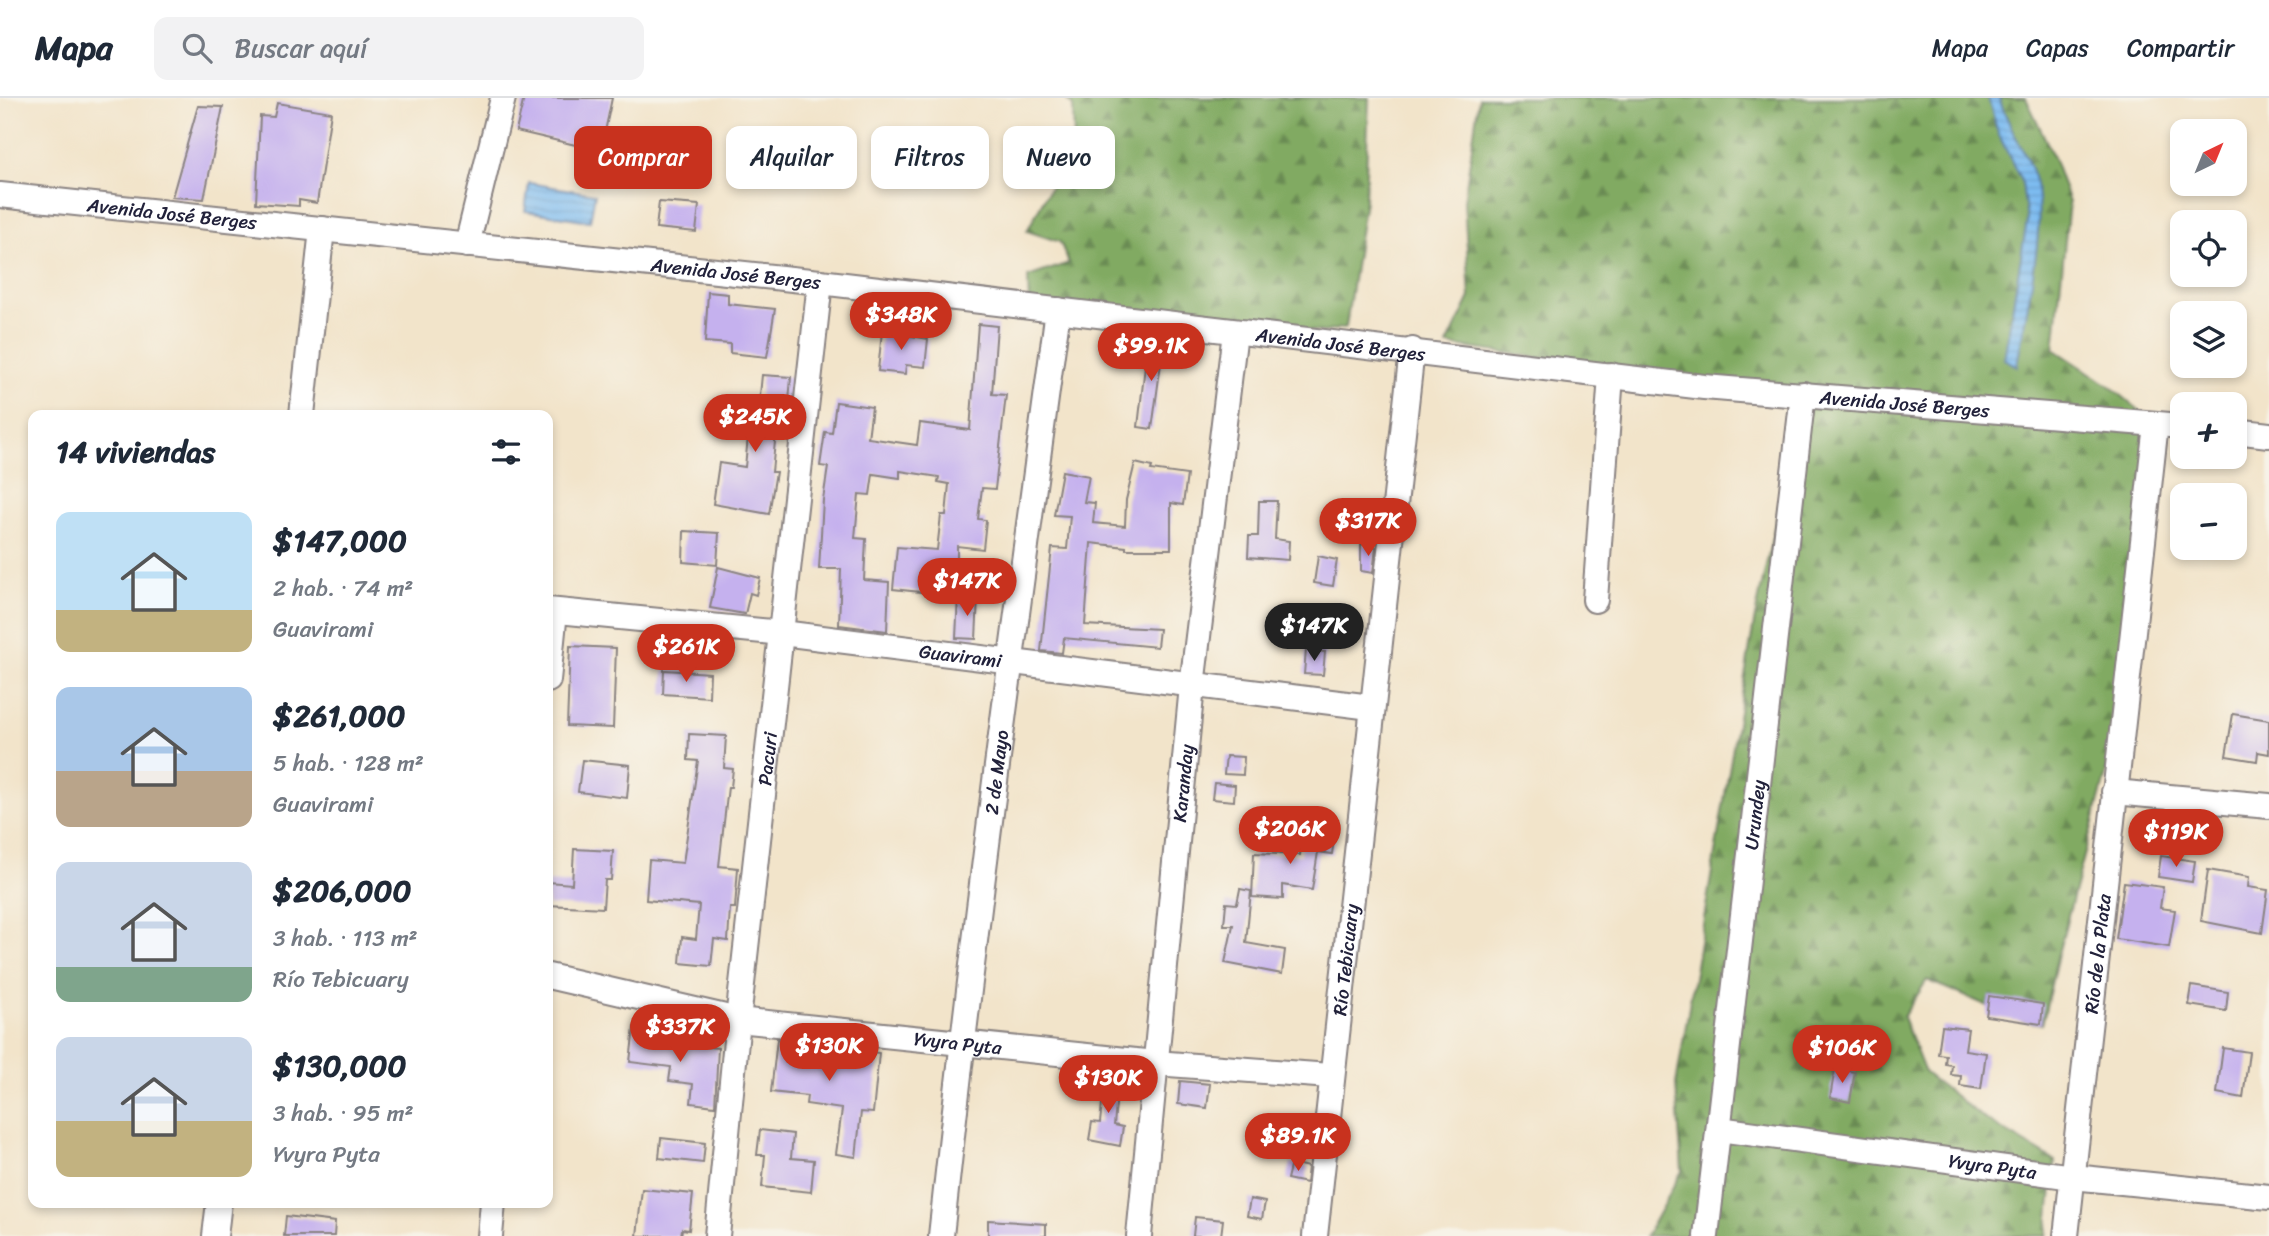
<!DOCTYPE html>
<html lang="es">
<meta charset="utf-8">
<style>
body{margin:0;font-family:Sriracha,sans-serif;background:#f2f2f3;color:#1f2937;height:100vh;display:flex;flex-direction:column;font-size:26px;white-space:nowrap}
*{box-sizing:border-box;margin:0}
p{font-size:23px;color:#747a83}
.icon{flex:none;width:38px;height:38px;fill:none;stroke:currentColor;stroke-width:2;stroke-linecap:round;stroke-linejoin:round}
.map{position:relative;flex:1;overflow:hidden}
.sheet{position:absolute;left:28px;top:312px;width:525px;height:798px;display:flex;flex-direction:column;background:#fff;border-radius:14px;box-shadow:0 4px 10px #0003}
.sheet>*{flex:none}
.banner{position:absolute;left:574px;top:28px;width:665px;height:63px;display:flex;gap:14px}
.needle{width:46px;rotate:43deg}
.buttons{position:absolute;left:2170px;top:21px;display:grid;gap:14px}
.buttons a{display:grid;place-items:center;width:77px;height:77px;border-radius:14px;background:#fff;box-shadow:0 4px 10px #0003;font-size:35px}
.price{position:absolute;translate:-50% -60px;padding:0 16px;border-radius:24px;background:#c8321e;color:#fff;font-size:23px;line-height:46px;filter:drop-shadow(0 2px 4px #0008)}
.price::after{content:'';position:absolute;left:50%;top:42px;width:21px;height:16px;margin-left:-10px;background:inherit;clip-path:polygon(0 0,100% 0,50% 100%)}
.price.current{background:#222;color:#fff}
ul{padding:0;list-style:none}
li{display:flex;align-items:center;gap:21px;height:175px;padding:0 28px}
li span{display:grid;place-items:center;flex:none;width:196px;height:140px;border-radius:14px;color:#555}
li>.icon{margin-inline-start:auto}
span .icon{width:84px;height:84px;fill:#fffc;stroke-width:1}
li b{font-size:30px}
h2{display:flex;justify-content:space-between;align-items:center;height:84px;padding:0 28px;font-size:30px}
.pill{padding:0 24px;border-radius:14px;background:#fff;box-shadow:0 4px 10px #0003;font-size:24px;line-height:63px}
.pill.current{background:#c8321e;color:#fff}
header{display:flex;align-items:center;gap:42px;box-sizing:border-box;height:98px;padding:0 35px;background:#fff;border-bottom:2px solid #e0e1e3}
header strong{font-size:33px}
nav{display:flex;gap:38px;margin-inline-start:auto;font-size:24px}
.search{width:490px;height:63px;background:#f2f2f3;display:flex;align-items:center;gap:18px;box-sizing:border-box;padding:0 24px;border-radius:14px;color:#747a83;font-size:26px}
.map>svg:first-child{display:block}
</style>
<header>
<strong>Mapa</strong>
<div class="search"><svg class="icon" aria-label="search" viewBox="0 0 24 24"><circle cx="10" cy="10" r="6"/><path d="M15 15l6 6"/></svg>Buscar aquí</div>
<nav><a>Mapa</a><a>Capas</a><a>Compartir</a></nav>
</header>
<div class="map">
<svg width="2269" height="1138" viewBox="0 0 2269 1138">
<defs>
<pattern id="forest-firs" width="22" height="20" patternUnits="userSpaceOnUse" patternTransform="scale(1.75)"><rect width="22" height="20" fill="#81aa62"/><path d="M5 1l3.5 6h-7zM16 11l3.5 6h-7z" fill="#698a52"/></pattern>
<pattern id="water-rules" width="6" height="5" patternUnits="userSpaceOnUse" patternTransform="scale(1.75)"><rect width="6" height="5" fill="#7dbcf1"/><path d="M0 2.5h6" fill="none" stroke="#6ca1d0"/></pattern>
</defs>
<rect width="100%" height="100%" fill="#f7f3e8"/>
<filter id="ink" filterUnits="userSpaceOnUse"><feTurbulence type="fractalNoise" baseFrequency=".0143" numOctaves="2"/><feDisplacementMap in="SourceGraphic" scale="14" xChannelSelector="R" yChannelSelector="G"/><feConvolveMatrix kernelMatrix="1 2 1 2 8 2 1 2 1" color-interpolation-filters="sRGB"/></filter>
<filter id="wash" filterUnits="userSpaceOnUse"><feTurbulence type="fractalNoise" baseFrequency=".00686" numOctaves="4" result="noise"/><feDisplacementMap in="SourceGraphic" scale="28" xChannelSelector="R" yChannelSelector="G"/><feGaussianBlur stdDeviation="1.57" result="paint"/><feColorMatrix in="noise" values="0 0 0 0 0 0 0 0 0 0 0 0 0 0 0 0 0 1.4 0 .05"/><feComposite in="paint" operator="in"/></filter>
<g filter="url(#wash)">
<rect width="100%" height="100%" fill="#f2e4ca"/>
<!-- forest -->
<g fill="url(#forest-firs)" stroke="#52664e" stroke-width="2">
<path d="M1065,0H1369L1365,102L1346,229L1325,234L1029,211L1028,179L1069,165L1060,144L1027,133L1074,45L1073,8Z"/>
<path d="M1479,0H2026L2050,51L2069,104L2054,251L2110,288L2156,326L2123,612L2058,856L2042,926L2021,922L1927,882L1903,919L1925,975L1986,1022L2055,1063L2047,1138H1646L1682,1073L1676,986L1755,519L1803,296L1447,247L1470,199L1464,103Z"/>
</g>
<!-- water -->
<g fill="url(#water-rules)" stroke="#506f96" stroke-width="2">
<path d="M1988,0H1999C2008,28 2025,52 2034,79C2049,124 2024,220 2017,268L2004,261L2027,123L2022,85L1998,35Z"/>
<path d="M529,85L595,96L590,123L525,113Z"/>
</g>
<g id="blocks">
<!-- building -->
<g fill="#c5b1ee">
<path d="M524,0H612L601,53L516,33Z"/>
<path d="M277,5L331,14L317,105L299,102V108L256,105L260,18L274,19Z"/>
<path d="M198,8L223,9L204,101L172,99Z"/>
<path d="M659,104L699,107L696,134L656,130Z"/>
<path d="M708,194L728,196V206L775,211L767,259L730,255V246L705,244Z"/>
<path d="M978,226L997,228L992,296L1006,297L995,391L982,390L978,421L986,422L983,451L957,448V504L939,503V496L893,491L897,449L937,452L941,417H946L949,386L938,384L939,379L900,373V380L873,376L870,397L859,396L855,440L866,441L864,482L889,484L887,533L839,527L841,471H819L823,402L828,369L820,368L825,334L832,335L836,304L872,309L868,340L917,347L920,325L970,332Z"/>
<path d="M882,233L928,241L925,269L906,267L905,276L878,273Z"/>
<path d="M1148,241L1164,243L1152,331L1138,329Z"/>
<path d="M762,277L791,279L789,304L779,303L772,374H776L769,416L713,406L719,365L745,369L749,328L747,307H759Z"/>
<path d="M1135,365L1152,369L1151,372L1187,377L1183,407L1171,405V451H1126V449L1091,445L1085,527L1159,531L1157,549L1064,540L1062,555L1041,553L1052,450L1067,451L1070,418L1054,417L1062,373L1089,378L1084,404L1095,405L1093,425L1125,428L1126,402Z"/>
<path d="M1259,403H1277L1275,441L1289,443L1288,462L1248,459L1249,438H1258Z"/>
<path d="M684,433L719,435L717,467L683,464Z"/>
<path d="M1361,446L1376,449L1373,475L1361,473Z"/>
<path d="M1318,458L1337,462L1333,488L1314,485Z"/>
<path d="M718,469L760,480L756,497L750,495L745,516L710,510Z"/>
<path d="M958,498L978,499L976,541L956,540Z"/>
<path d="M570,548L616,550L613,630L567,628Z"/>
<path d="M1306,552L1325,554L1323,577L1304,576Z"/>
<path d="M664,572L710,575L709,599L663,596Z"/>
<path d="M2233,616L2269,622V656L2258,654L2257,663L2226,658Z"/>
<path d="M689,636L726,638L724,670L733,671L731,689H728L719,768L738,770L735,810H730L728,843L714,841L711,868L680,865L682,839L696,841L699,807L646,802L649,762L683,765L698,663L688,662Z"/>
<path d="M1226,658L1244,659L1243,677L1224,676Z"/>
<path d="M582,662L630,667L627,700L578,694Z"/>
<path d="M1214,685L1235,687L1234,703L1212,701Z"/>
<path d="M1304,730L1335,735L1332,756L1318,754L1312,792L1283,787V801L1252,799L1254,755L1300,757Z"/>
<path d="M574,751L613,753L611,782H605L603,810L548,807V784L572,786Z"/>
<path d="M2161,758L2195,763L2192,784L2158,779Z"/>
<path d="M2208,772L2249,779L2248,789L2268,792L2262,835L2201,823Z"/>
<path d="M2124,784L2163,789L2160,810L2175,812L2169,849L2116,841Z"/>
<path d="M1240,791L1251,793L1246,845L1285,852L1282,876L1225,865L1233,827H1224L1226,805L1237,806Z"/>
<path d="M2192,888L2228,894L2226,913L2189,907Z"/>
<path d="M1989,898L2043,906L2041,926L1986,918Z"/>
<path d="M1942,928L1968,931L1965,952L1986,955L1981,991L1960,988L1961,978L1951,977L1952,967L1945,966L1946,957L1938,956Z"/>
<path d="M634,929L653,931L651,944L718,950L715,1008L691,1005L693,986L669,983L671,969L630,964Z"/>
<path d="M777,941L879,955L873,1015L861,1014L856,1059L836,1056L842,1011L806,1006L807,998L771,994Z"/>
<path d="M2223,950L2249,954L2243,1000L2217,995Z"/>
<path d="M1835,970L1855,974L1850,1004L1830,1000Z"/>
<path d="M1105,975L1119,976L1114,1027L1123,1029L1120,1048L1089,1042L1092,1024L1100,1025Z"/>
<path d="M1180,983L1210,986L1207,1010L1178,1006Z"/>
<path d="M760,1032L793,1036L791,1060L814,1062L811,1094L762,1089L765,1057H757Z"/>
<path d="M661,1040L705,1045L703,1065L659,1060Z"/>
<path d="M1291,1065L1308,1069L1306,1085L1287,1081Z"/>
<path d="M642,1091L693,1096L689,1132L682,1131L681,1138H637Z"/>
<path d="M1250,1101L1265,1104L1262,1121L1247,1118Z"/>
<path d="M286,1118L335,1124L334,1138H284Z"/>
<path d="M1195,1119L1223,1122L1221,1138H1193Z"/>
<path d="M988,1122L1046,1126V1138H988Z"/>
</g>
</g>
</g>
<g filter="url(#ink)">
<use href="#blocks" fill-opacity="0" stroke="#8a8382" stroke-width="2"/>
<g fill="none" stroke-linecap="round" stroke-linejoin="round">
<!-- minor casing -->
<g stroke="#8a8382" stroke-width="28">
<g id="minor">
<path id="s1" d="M0,97L820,184L1704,289L2182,328"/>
<path d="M467,147L503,0"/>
<path d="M302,317L322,131"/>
<path d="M2235,333L2269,337"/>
<path d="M1595,502L1611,277"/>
<path id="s2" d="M548,512L782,535L1371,609"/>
<path d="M548,582L555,513"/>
<path d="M2114,694L2269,708"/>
<path id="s3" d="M548,878L738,922L1155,965L1330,978"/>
<path id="s4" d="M1719,1031L2073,1079L2269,1099"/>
<path d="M215,1138L219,1104"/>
<path d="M490,1138L493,1104"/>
<path id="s5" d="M717,1138L738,922L820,184"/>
<path id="s6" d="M941,1138C974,829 1016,520 1058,212"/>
<path id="s7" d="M1139,1138L1192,588L1235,234"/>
<path id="s8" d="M1315,1138L1412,252"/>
<path id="s9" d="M1706,1138L1803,296"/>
<path id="s10" d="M2066,1138L2156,326"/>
</g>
</g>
<!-- minor -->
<use href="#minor" stroke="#fff" stroke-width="24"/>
</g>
</g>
<g text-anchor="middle" stroke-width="5" stroke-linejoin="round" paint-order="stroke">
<!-- street labels -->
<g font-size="19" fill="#22223b" stroke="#f7f3e8">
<text dy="7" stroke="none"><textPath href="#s1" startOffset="173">Avenida José Berges</textPath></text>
<text dy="7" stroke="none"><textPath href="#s1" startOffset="740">Avenida José Berges</textPath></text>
<text dy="7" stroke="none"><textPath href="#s1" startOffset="1349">Avenida José Berges</textPath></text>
<text dy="7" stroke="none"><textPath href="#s1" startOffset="1916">Avenida José Berges</textPath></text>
<text dy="7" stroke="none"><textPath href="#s2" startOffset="415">Guavirami</textPath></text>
<text dy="7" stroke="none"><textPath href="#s5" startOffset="480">Pacuri</textPath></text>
<text dy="7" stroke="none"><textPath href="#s6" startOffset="467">2 de Mayo</textPath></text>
<text dy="7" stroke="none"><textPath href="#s7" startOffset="455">Karanday</textPath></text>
<text dy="7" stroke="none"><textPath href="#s9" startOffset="424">Urundey</textPath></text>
<text dy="7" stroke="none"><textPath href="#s10" startOffset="284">Río de la Plata</textPath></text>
<text dy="7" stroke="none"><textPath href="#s8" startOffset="278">Río Tebicuary</textPath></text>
<text dy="7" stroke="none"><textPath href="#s3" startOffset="416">Yvyra Pyta</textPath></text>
<text dy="7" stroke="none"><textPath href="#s4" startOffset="276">Yvyra Pyta</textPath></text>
</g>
</g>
</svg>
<div class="buttons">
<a><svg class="needle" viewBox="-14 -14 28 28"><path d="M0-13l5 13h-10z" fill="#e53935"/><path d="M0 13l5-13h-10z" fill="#747a83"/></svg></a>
<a><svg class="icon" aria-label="locate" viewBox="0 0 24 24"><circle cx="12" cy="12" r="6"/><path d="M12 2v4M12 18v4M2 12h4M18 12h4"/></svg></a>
<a><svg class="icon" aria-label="layers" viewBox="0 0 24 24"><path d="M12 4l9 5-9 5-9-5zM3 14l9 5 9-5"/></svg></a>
<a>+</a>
<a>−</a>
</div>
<b class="price" style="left:901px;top:254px">$348K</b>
<b class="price" style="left:1151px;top:285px">$99.1K</b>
<b class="price" style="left:755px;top:356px">$245K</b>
<b class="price" style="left:1368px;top:460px">$317K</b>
<b class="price" style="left:967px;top:520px">$147K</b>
<b class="price current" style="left:1314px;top:565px">$147K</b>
<b class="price" style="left:686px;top:586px">$261K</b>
<b class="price" style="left:1290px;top:768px">$206K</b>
<b class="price" style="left:2176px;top:771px">$119K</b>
<b class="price" style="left:680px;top:966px">$337K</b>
<b class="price" style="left:829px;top:985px">$130K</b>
<b class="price" style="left:1842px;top:987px">$106K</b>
<b class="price" style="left:1108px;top:1017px">$130K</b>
<b class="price" style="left:1298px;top:1075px">$89.1K</b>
<div class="banner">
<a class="pill current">Comprar</a>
<a class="pill">Alquilar</a>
<a class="pill">Filtros</a>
<a class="pill">Nuevo</a>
</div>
<section class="sheet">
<h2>14 viviendas<svg class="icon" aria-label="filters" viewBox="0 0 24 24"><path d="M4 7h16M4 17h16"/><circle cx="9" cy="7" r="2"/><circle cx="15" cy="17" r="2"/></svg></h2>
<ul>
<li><span style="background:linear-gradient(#bfe0f5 70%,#c2b280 0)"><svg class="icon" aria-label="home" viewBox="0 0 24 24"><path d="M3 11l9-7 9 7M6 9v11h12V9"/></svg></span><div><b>$147,000</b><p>2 hab. · 74 m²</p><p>Guavirami</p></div></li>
<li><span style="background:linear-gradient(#a9c7e8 60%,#b9a48a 0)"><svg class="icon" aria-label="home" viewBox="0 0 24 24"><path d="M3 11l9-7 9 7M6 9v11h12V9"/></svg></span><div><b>$261,000</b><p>5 hab. · 128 m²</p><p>Guavirami</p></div></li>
<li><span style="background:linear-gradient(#c9d6e8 75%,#7fa58c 0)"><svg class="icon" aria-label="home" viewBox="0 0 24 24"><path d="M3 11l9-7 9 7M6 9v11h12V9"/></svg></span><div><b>$206,000</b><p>3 hab. · 113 m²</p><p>Río Tebicuary</p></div></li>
<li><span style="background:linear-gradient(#c9d6e8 60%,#c2b280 0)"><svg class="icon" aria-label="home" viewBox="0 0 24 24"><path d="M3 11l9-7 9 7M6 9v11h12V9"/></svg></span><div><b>$130,000</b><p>3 hab. · 95 m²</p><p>Yvyra Pyta</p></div></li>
</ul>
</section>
</div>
